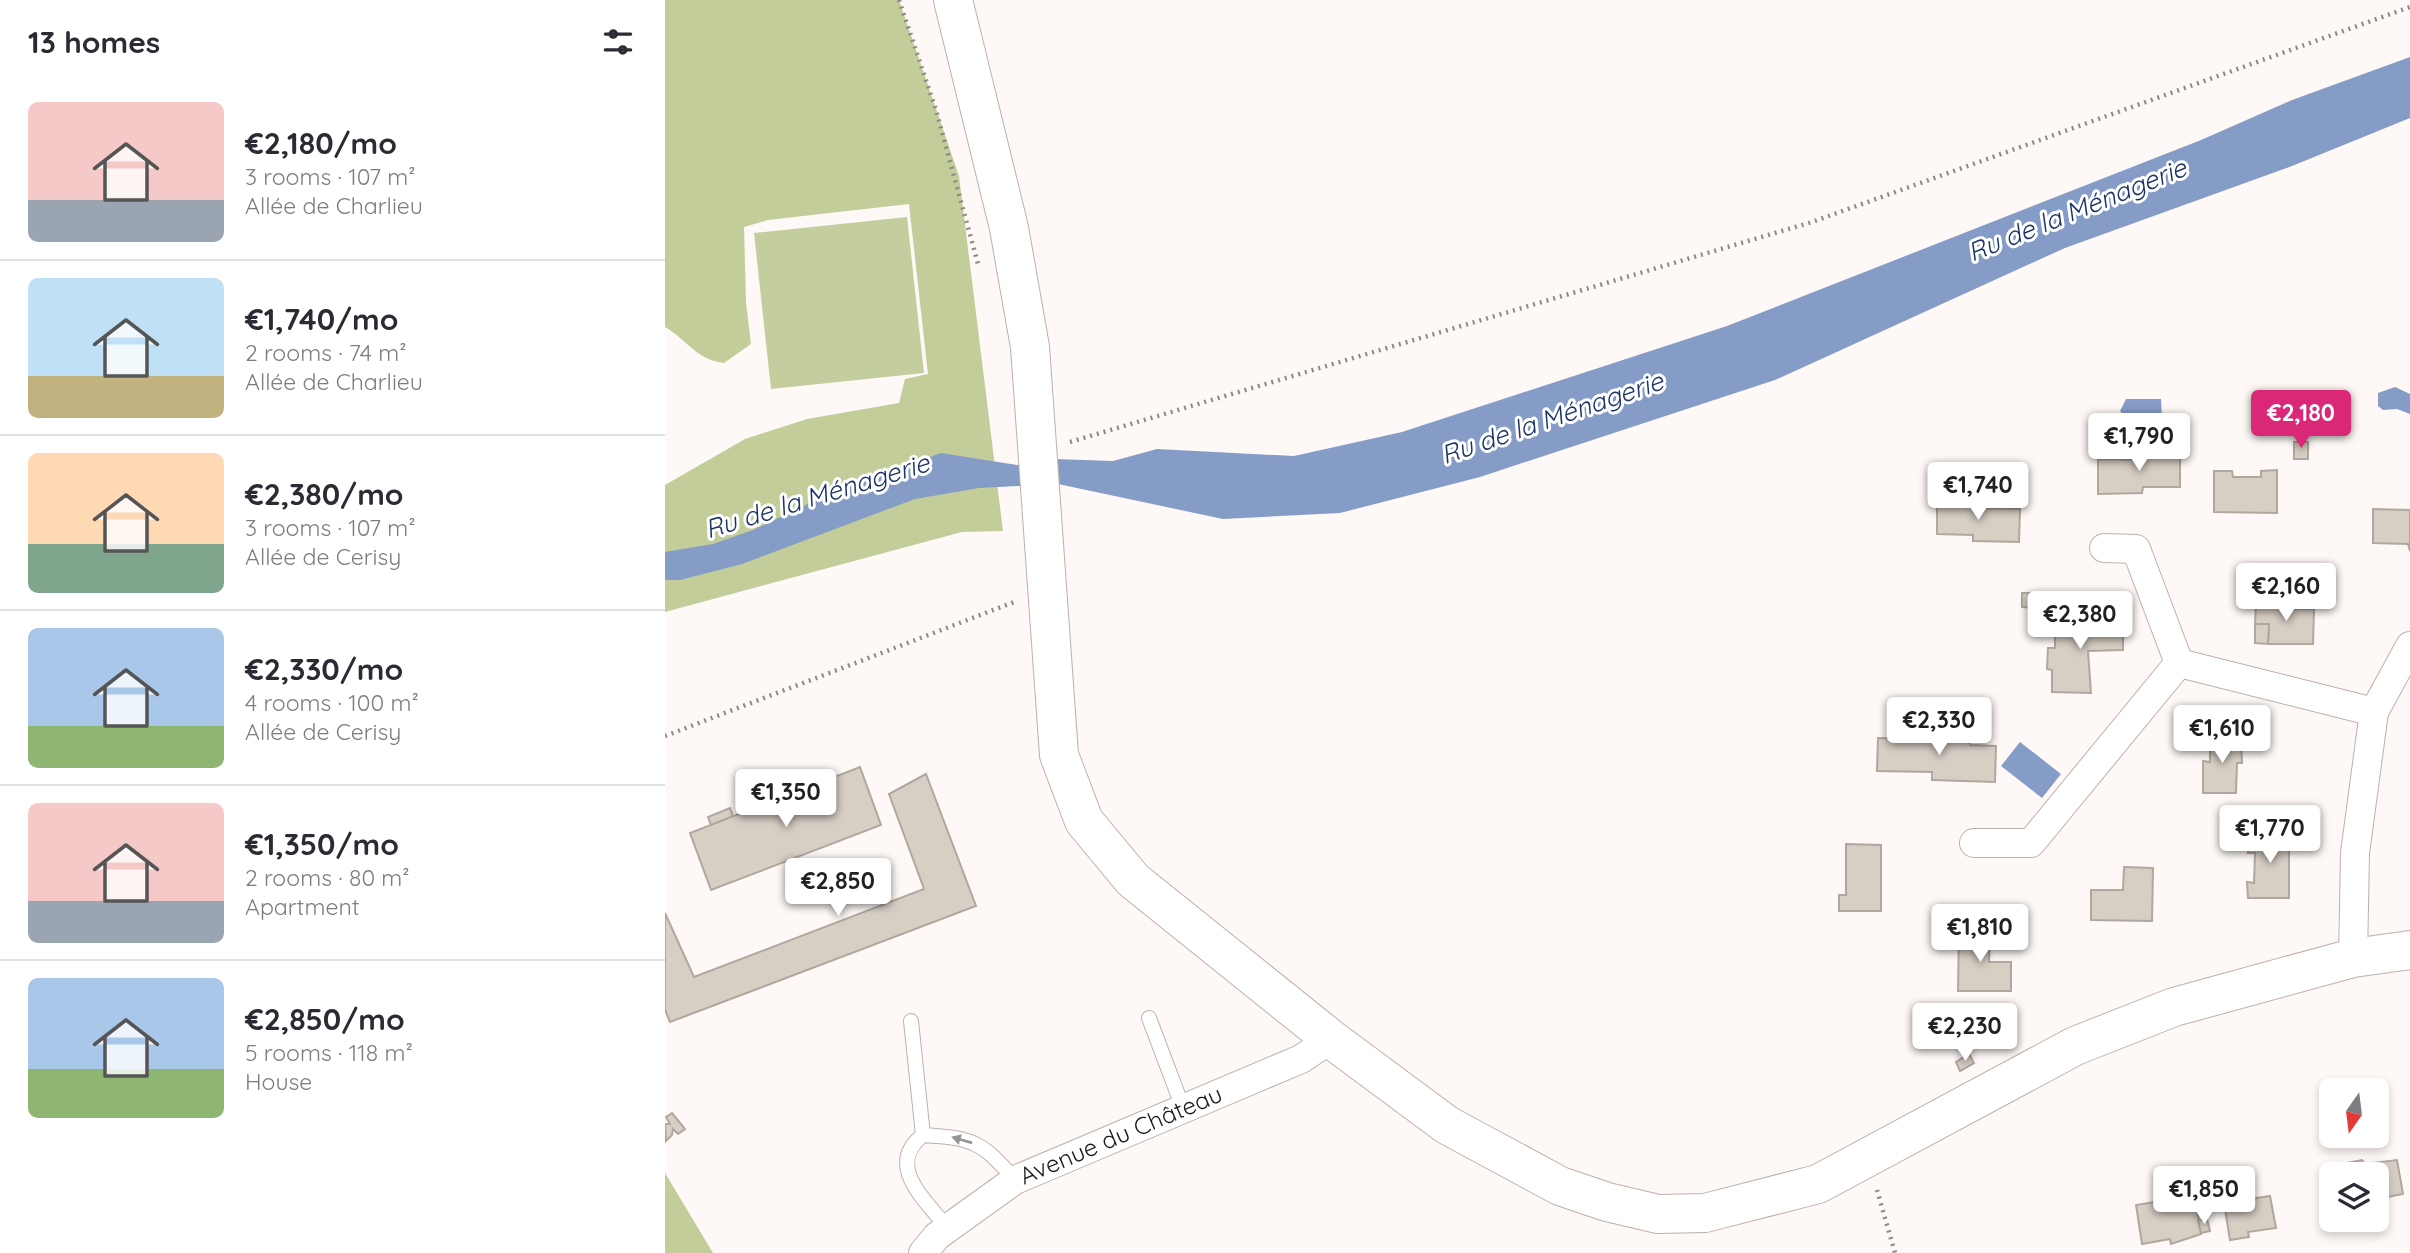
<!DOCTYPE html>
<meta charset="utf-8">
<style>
body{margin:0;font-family:Quicksand,sans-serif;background:#f7f7f7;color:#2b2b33;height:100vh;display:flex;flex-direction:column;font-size:26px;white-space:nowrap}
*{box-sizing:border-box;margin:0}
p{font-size:23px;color:#7c7c81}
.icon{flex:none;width:38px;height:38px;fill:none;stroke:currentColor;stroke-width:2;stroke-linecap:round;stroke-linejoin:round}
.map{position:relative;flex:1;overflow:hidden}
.side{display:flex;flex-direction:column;background:#fff;width:665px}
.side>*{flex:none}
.needle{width:46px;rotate:194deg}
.tools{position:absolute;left:1654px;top:1078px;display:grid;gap:14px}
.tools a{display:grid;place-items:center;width:70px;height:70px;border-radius:10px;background:#fff;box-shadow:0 4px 10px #0003;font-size:35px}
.price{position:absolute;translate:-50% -60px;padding:0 16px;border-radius:7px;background:#fff;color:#222;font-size:23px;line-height:46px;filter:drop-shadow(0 2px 4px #0008)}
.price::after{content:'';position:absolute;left:50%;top:42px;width:21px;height:16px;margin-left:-10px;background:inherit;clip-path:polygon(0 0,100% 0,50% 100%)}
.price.on{background:#db2777;color:#fff}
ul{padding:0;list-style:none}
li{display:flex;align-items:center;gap:21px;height:175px;padding:0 28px}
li+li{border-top:2px solid #e1e1e2}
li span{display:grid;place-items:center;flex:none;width:196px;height:140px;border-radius:10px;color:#555}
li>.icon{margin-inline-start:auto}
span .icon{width:84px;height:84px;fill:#fffc;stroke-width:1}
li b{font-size:30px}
h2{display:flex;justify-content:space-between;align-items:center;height:84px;padding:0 28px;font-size:30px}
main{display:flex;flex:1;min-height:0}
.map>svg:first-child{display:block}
</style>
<main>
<section class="side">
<h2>13 homes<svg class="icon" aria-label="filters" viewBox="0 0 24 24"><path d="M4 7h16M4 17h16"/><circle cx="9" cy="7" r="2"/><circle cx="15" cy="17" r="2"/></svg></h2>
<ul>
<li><span style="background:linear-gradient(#f6c9c9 70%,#9aa5b1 0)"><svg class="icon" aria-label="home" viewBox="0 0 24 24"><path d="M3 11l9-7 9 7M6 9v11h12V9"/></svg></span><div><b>€2,180/mo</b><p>3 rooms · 107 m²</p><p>Allée de Charlieu</p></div></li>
<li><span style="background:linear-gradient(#bfe0f5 70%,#c2b280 0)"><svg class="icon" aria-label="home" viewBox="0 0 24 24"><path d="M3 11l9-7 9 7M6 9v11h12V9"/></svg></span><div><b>€1,740/mo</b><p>2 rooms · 74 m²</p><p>Allée de Charlieu</p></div></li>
<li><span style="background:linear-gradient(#ffd9b3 65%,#7fa58c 0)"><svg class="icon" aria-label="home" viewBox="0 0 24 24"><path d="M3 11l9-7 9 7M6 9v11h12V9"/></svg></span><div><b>€2,380/mo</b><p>3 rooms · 107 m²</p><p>Allée de Cerisy</p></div></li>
<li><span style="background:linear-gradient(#a9c7e8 70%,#8fb573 0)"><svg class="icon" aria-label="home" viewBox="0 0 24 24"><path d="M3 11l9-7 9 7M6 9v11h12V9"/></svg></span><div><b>€2,330/mo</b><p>4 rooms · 100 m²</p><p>Allée de Cerisy</p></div></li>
<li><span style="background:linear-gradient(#f6c9c9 70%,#9aa5b1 0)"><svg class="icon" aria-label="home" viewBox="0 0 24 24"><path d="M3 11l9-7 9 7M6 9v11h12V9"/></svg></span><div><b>€1,350/mo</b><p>2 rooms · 80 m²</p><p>Apartment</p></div></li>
<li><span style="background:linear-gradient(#a9c7e8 65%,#8fb573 0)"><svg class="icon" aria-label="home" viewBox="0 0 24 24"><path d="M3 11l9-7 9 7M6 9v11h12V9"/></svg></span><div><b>€2,850/mo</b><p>5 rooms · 118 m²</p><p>House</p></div></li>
</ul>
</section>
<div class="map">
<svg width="1745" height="1253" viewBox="0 0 1745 1253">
<rect width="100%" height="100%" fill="#fef9f6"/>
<!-- green -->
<path fill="#c3cd9d" d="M242,217L259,373L106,389L89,233Z"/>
<!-- forest -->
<g fill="#c2cd9a">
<path d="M0,0H234L294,176L338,531L297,532L0,612V485L80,439L142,419L234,403L240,379L263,374L244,204L103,220L79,227L81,302L86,344L59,363C30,359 25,342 0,327Z"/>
<path d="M0,1173L48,1253H0Z"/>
</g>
<!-- water -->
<g fill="#859cc7">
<path d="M1745,57V118L1627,166L1400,248L1110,380L815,477L675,513L558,519L393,484L314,488L250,499L77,564L15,580H0V552L48,544L88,530L168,492L276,453L352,465L389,459L448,461L492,449L629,456L737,432L1062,326L1536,140L1627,100Z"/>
<path d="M1730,387L1745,394V414L1732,409L1718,410L1713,406V393Z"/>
<path d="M1461,399H1496L1497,418H1473L1472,423L1464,422L1455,411Z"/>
<path d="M1355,742L1396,774L1377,798L1336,766Z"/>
</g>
<!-- building -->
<g fill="#d7cec4" stroke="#b0a79e" stroke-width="2">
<rect x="1629" y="442" width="14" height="17"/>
<path d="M1475,452H1515V487H1478L1477,493L1433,494V459L1475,460Z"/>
<path d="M1612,470V513L1549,512V471H1567L1568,477H1596V471Z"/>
<path d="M1272,501H1312L1311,508L1355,509L1354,542L1308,541V535L1272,534Z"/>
<path d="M1708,509L1745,510V551L1743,544L1708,543Z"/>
<path d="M1357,593H1374L1373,608L1357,607Z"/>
<path d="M1591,602L1620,603V609H1649L1648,644H1603L1604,624H1590Z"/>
<path d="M1390,619L1458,620V650L1423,651L1426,693L1387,692V670L1382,669L1383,648H1390Z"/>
<path d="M1590,624H1604L1603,644L1590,643Z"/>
<path d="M1272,729L1304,730L1305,745L1331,746L1330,782L1267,780V772L1212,771L1213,738L1272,739Z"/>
<path d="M1545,737H1576L1577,763H1572L1571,793H1538V761L1545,762Z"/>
<path d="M195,767L216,825L46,890L25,833Z"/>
<path d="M261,774L311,906L5,1022L0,1010V913L29,977L259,889L224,794Z"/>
<path d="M65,808L68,816L46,825L43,817Z"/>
<path d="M1584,832L1624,833V898H1583L1582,882L1589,883L1590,853H1583Z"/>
<path d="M1181,844L1216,845V911H1174V895H1181Z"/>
<path d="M1459,867L1488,868L1487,921L1426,920V890H1458Z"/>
<path d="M1294,929H1325L1324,962H1346V991H1293Z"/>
<path d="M1304,1054L1309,1063L1295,1071L1291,1062Z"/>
<path d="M7,1113L20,1129L13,1134L8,1129L7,1135L1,1141L0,1124H5L1,1117Z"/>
<path d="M1697,1160L1699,1164L1732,1160L1738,1194L1712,1199V1174H1678L1676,1164Z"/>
<path d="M1529,1190L1536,1234L1506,1244L1505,1239L1477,1244L1471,1205L1514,1198V1193Z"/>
<path d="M1605,1196L1611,1228L1583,1232L1584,1237L1565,1240L1559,1203Z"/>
<path d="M1542,1219L1545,1231L1536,1233L1533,1220Z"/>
</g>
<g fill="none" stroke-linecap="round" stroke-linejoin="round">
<!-- lane casing -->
<g stroke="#bdb1aa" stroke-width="16">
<g id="lane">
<path d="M484,1018L518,1108"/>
<path d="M246,1021L258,1135"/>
<path d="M283,1229C261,1200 219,1166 258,1135C309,1138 317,1142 350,1180"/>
</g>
</g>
<!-- street casing -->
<g stroke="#bdb1aa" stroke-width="30">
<g id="street">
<path d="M1439,548L1471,549L1514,663"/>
<path d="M1309,843H1366L1514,663L1709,712"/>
<path d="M1688,958L1690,853L1709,712L1745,646"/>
<path id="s1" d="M258,1253L272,1236L350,1180L636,1059L666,1039"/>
</g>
</g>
<!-- secondary casing -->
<g stroke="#bdb1aa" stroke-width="40">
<path id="secondary" d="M288,0L344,228L365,347L394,755L419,821L468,880L666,1039L782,1125L895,1186L942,1202L993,1214L1040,1213L1153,1184L1410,1046L1509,1007L1688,958L1745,950"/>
</g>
<!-- path -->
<g stroke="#8e8a87" stroke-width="4.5" stroke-dasharray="2 5" stroke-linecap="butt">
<path d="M234,0L271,110L313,264"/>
<path d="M405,442L1147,222L1745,7"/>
<path d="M0,736L352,601"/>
<path d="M1212,1190L1230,1253"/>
</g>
<!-- lane -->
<use href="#lane" stroke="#fff" stroke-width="14"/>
<!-- street -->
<use href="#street" stroke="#fff" stroke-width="28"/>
<!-- secondary -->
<use href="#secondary" stroke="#fff" stroke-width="38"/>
</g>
<!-- one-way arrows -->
<defs><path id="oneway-solid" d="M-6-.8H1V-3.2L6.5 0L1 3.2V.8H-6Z" transform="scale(1.75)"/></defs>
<use fill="#989695" href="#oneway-solid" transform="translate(297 1140) rotate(-164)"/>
<g text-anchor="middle" stroke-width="6" stroke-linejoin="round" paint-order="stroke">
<!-- street labels -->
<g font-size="24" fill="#1a1614" stroke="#fff">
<text dy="8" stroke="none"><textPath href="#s1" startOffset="233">Avenue du Château</textPath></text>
</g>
<!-- water labels -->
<g font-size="26" font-style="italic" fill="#1a3369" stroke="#fff">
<text transform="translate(1412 210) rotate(-22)" y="9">Ru de la Ménagerie</text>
<text transform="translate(887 418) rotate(-19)" y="9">Ru de la Ménagerie</text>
<text transform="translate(152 496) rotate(-17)" y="9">Ru de la Ménagerie</text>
</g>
</g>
</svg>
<div class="tools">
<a><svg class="needle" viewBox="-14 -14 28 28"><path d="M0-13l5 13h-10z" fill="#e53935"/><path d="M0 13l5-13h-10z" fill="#7c7c81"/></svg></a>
<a><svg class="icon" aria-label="layers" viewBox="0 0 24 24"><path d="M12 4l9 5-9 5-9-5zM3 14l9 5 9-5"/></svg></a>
</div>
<b class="price on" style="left:1636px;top:450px">€2,180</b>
<b class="price" style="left:1474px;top:473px">€1,790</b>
<b class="price" style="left:1313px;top:522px">€1,740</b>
<b class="price" style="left:1621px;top:623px">€2,160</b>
<b class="price" style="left:1415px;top:651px">€2,380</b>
<b class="price" style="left:1274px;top:757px">€2,330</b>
<b class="price" style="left:1557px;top:765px">€1,610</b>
<b class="price" style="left:121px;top:829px">€1,350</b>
<b class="price" style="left:1605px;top:865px">€1,770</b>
<b class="price" style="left:173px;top:918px">€2,850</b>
<b class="price" style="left:1315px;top:964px">€1,810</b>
<b class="price" style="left:1300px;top:1063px">€2,230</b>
<b class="price" style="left:1539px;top:1226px">€1,850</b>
</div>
</main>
